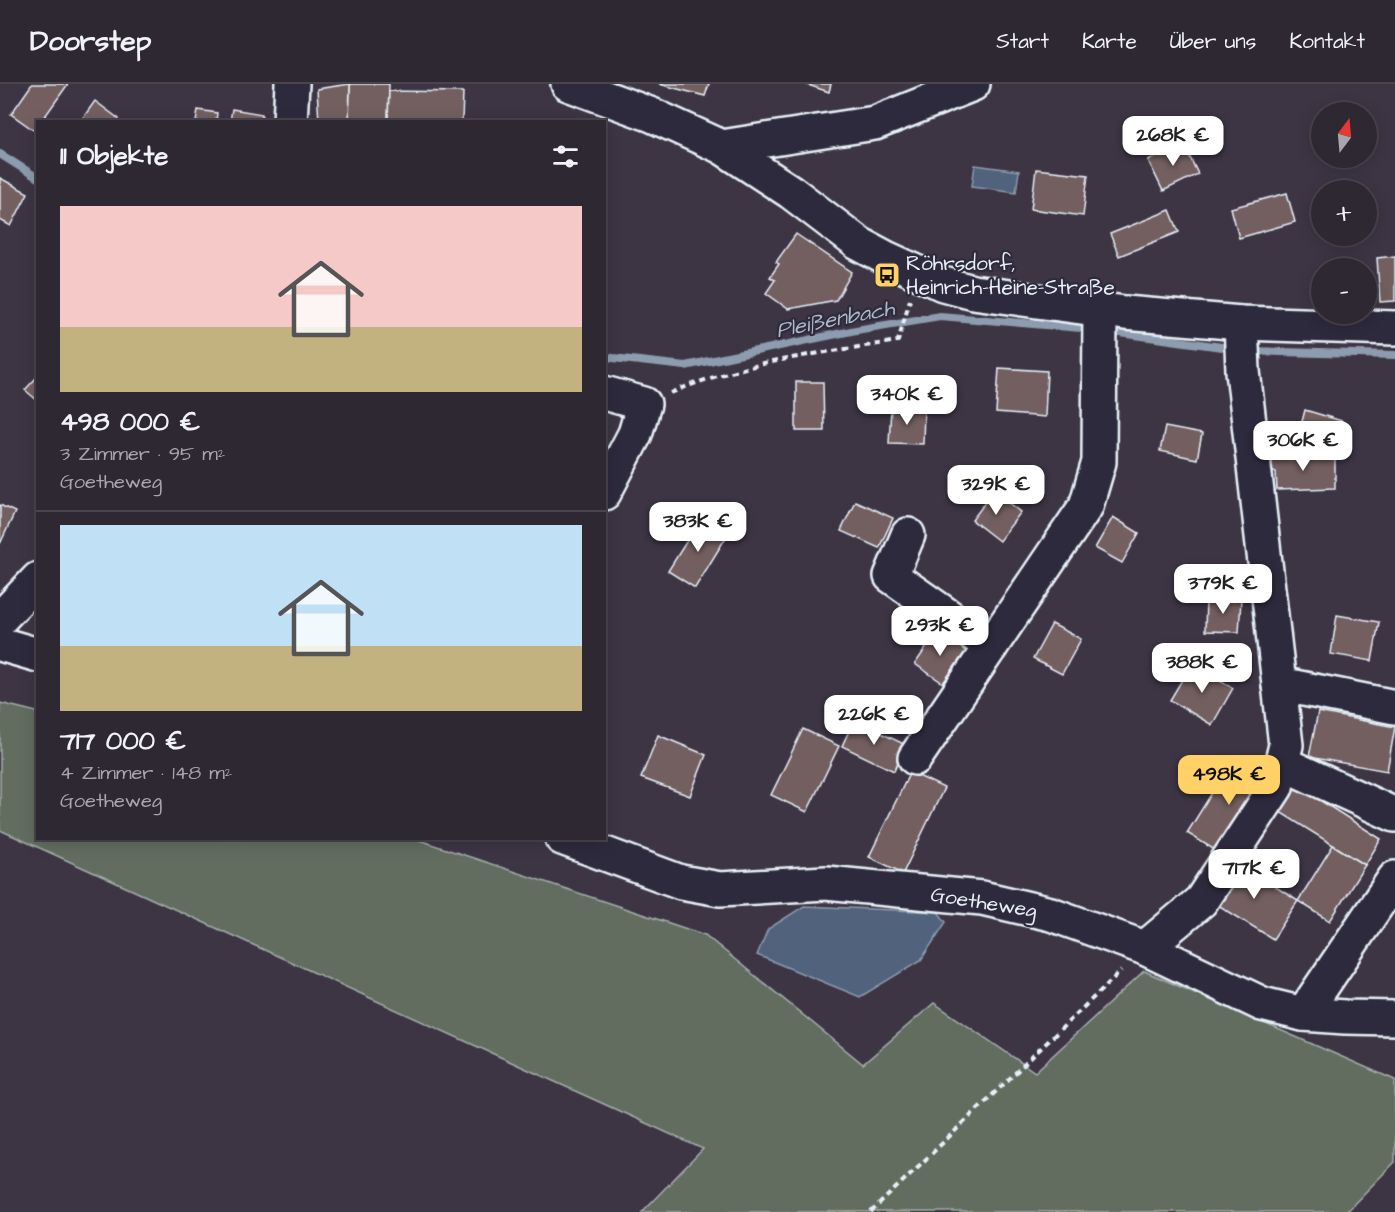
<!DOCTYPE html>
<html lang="de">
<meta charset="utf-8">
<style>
body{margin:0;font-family:"Architects Daughter",sans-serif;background:#3a343f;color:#f1f3f6;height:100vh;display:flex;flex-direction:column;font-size:22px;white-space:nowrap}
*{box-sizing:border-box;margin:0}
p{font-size:20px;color:#a7a6ac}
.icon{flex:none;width:33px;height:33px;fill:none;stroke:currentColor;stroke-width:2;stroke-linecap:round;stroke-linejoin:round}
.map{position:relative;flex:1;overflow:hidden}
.panel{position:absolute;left:36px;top:36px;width:570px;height:720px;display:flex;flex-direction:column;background:#2e2833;border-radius:0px;box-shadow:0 3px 15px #0003,0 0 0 2px #49444e}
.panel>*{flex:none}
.needle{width:39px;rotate:16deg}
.controls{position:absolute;left:1311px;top:18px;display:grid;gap:12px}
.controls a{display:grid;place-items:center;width:66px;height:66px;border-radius:50%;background:#2e2833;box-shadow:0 3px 15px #0003,0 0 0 2px #49444e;font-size:30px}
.price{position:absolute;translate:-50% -51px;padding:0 14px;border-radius:12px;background:#fff;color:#222;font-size:20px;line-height:39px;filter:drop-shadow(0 2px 3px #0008)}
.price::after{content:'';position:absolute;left:50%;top:36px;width:18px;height:14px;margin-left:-9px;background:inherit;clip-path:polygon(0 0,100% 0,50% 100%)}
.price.active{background:#ffd166;color:#111}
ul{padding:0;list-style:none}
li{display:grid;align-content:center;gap:12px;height:318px;padding:0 24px}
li+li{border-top:2px solid #49444e}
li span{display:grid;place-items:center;height:186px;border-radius:0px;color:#555}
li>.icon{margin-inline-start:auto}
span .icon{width:108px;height:108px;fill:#fffc;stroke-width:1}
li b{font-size:26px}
h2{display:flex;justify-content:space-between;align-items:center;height:72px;padding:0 24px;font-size:26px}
header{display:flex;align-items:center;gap:36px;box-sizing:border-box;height:84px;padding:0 30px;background:#2e2833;border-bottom:2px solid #49444e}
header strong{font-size:28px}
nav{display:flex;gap:33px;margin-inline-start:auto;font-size:21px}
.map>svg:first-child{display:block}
</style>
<header>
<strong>Doorstep</strong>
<nav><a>Start</a><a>Karte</a><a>Über uns</a><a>Kontakt</a></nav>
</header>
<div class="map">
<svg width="1395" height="1128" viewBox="0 0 1395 1128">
<rect width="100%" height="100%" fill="#3d3544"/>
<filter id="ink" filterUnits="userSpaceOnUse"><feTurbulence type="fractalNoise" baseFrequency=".0167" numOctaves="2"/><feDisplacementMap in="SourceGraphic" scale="12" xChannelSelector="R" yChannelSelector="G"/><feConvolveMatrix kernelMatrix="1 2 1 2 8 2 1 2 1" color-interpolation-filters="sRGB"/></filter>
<g filter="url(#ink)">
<!-- green -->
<path fill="#626d61" stroke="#a5afac" stroke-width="1.5" d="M0,619L37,628L38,754L416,755L705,851L863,980L934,919L1035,988L1144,887L1395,996V1078L1346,1128H642L703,1065L0,746Z"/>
<!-- water -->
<g fill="#51647c" stroke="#8d9cae" stroke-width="1.5">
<path d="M975,81L1019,87L1016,108L972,102Z"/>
<path d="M804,822L938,828L946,838L921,876L860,913L757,871L768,845Z"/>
</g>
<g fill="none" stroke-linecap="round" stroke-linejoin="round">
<!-- stream -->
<g stroke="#8d9cae" stroke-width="8">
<path d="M0,70L38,94"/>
<path d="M1106,247L1236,265"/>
<path d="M1248,267L1395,271"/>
<path d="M604,273L685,282L856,246L940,232L1093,245"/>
</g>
</g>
<!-- building -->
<g fill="#735f60" stroke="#e8f1f8" stroke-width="1.5">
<path d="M32,0H68L41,38H38L35,47L11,30Z"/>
<path d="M350,0H389L388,38H349Z"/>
<path d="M350,0L349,38H319L317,5Z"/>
<path d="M659,0H709L705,12Z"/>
<path d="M805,0H831L829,8Z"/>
<path d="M389,7L463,8L462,38H388Z"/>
<path d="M95,17L119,35L117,38H80Z"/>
<path d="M232,25L262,30L261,38H230Z"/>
<path d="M198,26L217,29L216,38H196Z"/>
<path d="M1183,59L1198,90L1163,107L1148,76Z"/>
<path d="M1036,85L1088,91L1083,132L1031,125Z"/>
<path d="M0,94L28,109L11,142L0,136Z"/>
<path d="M1287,109L1295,138L1239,154L1231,124Z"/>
<path d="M1170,126L1179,148L1119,172L1110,150Z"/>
<path d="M796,150L852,188L836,216L788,225L766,209L775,196L770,193L779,180L776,178Z"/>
<path d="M1395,172V217L1380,218L1377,174Z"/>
<path d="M999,284L1047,287L1045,333L996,329Z"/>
<path d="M38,292V317L25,306Z"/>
<path d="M796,298H823L824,347H796Z"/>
<path d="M891,323L924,324L923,360L889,359Z"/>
<path d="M1305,326L1342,337L1334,364L1298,353Z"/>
<path d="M1165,343L1202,350L1197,375L1160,367Z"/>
<path d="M1273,368L1335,376V404L1277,406L1276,388L1271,386Z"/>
<path d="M994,407L1021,428L999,457L972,436Z"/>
<path d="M855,417L893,434L879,464L841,447Z"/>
<path d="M0,421L15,428L0,460Z"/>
<path d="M1113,433L1139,449L1122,479L1095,464Z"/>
<path d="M701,434L728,450L695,504L668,487Z"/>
<path d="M1206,514L1241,515L1239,548L1205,547Z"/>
<path d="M1337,531L1379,538L1372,577L1331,570Z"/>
<path d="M1052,540L1081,555L1062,590L1033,575Z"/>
<path d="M937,548L966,567L943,599L915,580Z"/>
<path d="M1192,579L1233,604L1212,641L1170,616Z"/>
<path d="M1318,628L1395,643L1387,687L1309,673Z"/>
<path d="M854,636L906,661L894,687L842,662Z"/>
<path d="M803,645L839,662L807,728L771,711Z"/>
<path d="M658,651L706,671L690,712L641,694Z"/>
<path d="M1235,672L1271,694L1223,771L1187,749Z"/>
<path d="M910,688L944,704L903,789L869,773Z"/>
<path d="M1288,696L1381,755L1365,781L1272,723Z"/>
<path d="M1333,761L1365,781L1330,837L1298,817Z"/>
<path d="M1235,777L1298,817L1273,855L1210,816Z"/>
</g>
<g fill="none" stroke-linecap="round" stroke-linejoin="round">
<!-- minor casing -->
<g stroke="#e8f1f8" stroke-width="38">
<g id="minor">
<path d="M568,0L652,31L722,63L791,108L858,159L886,174L943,200L973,208L1125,229L1241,239L1395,244"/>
<path d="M290,38L292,0"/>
<path d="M722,63L875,39L973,0"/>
<path d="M604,309L644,320L635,350L604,409"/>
<path d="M908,451L891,492L991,562"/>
<path d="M0,535L38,495"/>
<path d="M0,560L38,571"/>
<path d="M1279,600L1395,623"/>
<path d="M915,674L1086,422L1099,378L1100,226"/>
<path d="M1282,679L1395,731"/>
<path d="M562,754L681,798L720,805L826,799L982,814L1051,830L1145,864L1262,920L1303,930L1345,933L1395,934"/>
<path d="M1145,864L1201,817L1276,703L1286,661L1243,287L1241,239"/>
<path d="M1303,930L1395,794"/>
</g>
</g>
<!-- path -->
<g stroke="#e8f1f8" stroke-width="4" stroke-dasharray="6 4.5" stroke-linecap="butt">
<path d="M671,309C742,278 821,269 898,257L910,215"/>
<path d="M871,1128L1121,887"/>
</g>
<!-- minor -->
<use href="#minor" stroke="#2f2a3d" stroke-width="33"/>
</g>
</g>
<!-- icons -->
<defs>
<g id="bus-square" transform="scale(1.35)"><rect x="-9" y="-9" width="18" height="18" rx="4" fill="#ffd166" stroke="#2f2a3d"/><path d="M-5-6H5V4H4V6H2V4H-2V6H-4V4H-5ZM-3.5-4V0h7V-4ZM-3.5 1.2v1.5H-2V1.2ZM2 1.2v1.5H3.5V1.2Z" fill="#111"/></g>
</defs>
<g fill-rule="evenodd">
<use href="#bus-square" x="887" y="191"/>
</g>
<g text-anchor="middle" stroke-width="4.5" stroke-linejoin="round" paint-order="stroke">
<!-- poi labels -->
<g font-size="21" fill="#e8f1f8" stroke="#2f2a3d" text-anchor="start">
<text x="906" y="186">Röhrsdorf,<tspan x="906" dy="24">Heinrich-Heine-Straße</tspan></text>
</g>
<!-- street labels -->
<g font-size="21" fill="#e8f1f8" stroke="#2f2a3d">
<text transform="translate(984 818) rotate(9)" y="7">Goetheweg</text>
</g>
<!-- water labels -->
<g font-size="22" font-style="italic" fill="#acb9c6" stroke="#2f2a3d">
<text transform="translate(835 234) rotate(-11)" y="8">Pleißenbach</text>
</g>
</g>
</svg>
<div class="controls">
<a><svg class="needle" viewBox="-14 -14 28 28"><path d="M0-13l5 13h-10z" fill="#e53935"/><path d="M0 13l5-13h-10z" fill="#a7a6ac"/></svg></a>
<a>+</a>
<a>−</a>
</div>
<b class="price" style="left:1173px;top:83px">268K €</b>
<b class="price" style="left:907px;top:342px">340K €</b>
<b class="price" style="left:1303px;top:388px">306K €</b>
<b class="price" style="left:996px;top:432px">329K €</b>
<b class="price" style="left:698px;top:469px">383K €</b>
<b class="price" style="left:1223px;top:531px">379K €</b>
<b class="price" style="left:940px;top:573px">293K €</b>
<b class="price" style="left:1202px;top:610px">388K €</b>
<b class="price" style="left:874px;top:662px">226K €</b>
<b class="price active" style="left:1229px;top:722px">498K €</b>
<b class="price" style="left:1254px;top:816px">717K €</b>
<section class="panel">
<h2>11 Objekte<svg class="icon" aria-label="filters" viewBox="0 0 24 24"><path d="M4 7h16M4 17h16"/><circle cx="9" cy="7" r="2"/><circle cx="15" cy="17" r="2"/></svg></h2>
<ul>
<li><span style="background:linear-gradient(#f6c9c9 65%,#c2b280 0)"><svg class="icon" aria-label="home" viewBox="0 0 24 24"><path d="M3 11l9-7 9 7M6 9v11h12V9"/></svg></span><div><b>498 000 €</b><p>3 Zimmer · 95 m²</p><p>Goetheweg</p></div></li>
<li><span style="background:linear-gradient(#bfe0f5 65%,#c2b280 0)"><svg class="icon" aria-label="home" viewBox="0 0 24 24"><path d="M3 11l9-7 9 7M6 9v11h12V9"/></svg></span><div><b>717 000 €</b><p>4 Zimmer · 148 m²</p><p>Goetheweg</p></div></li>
</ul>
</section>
</div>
